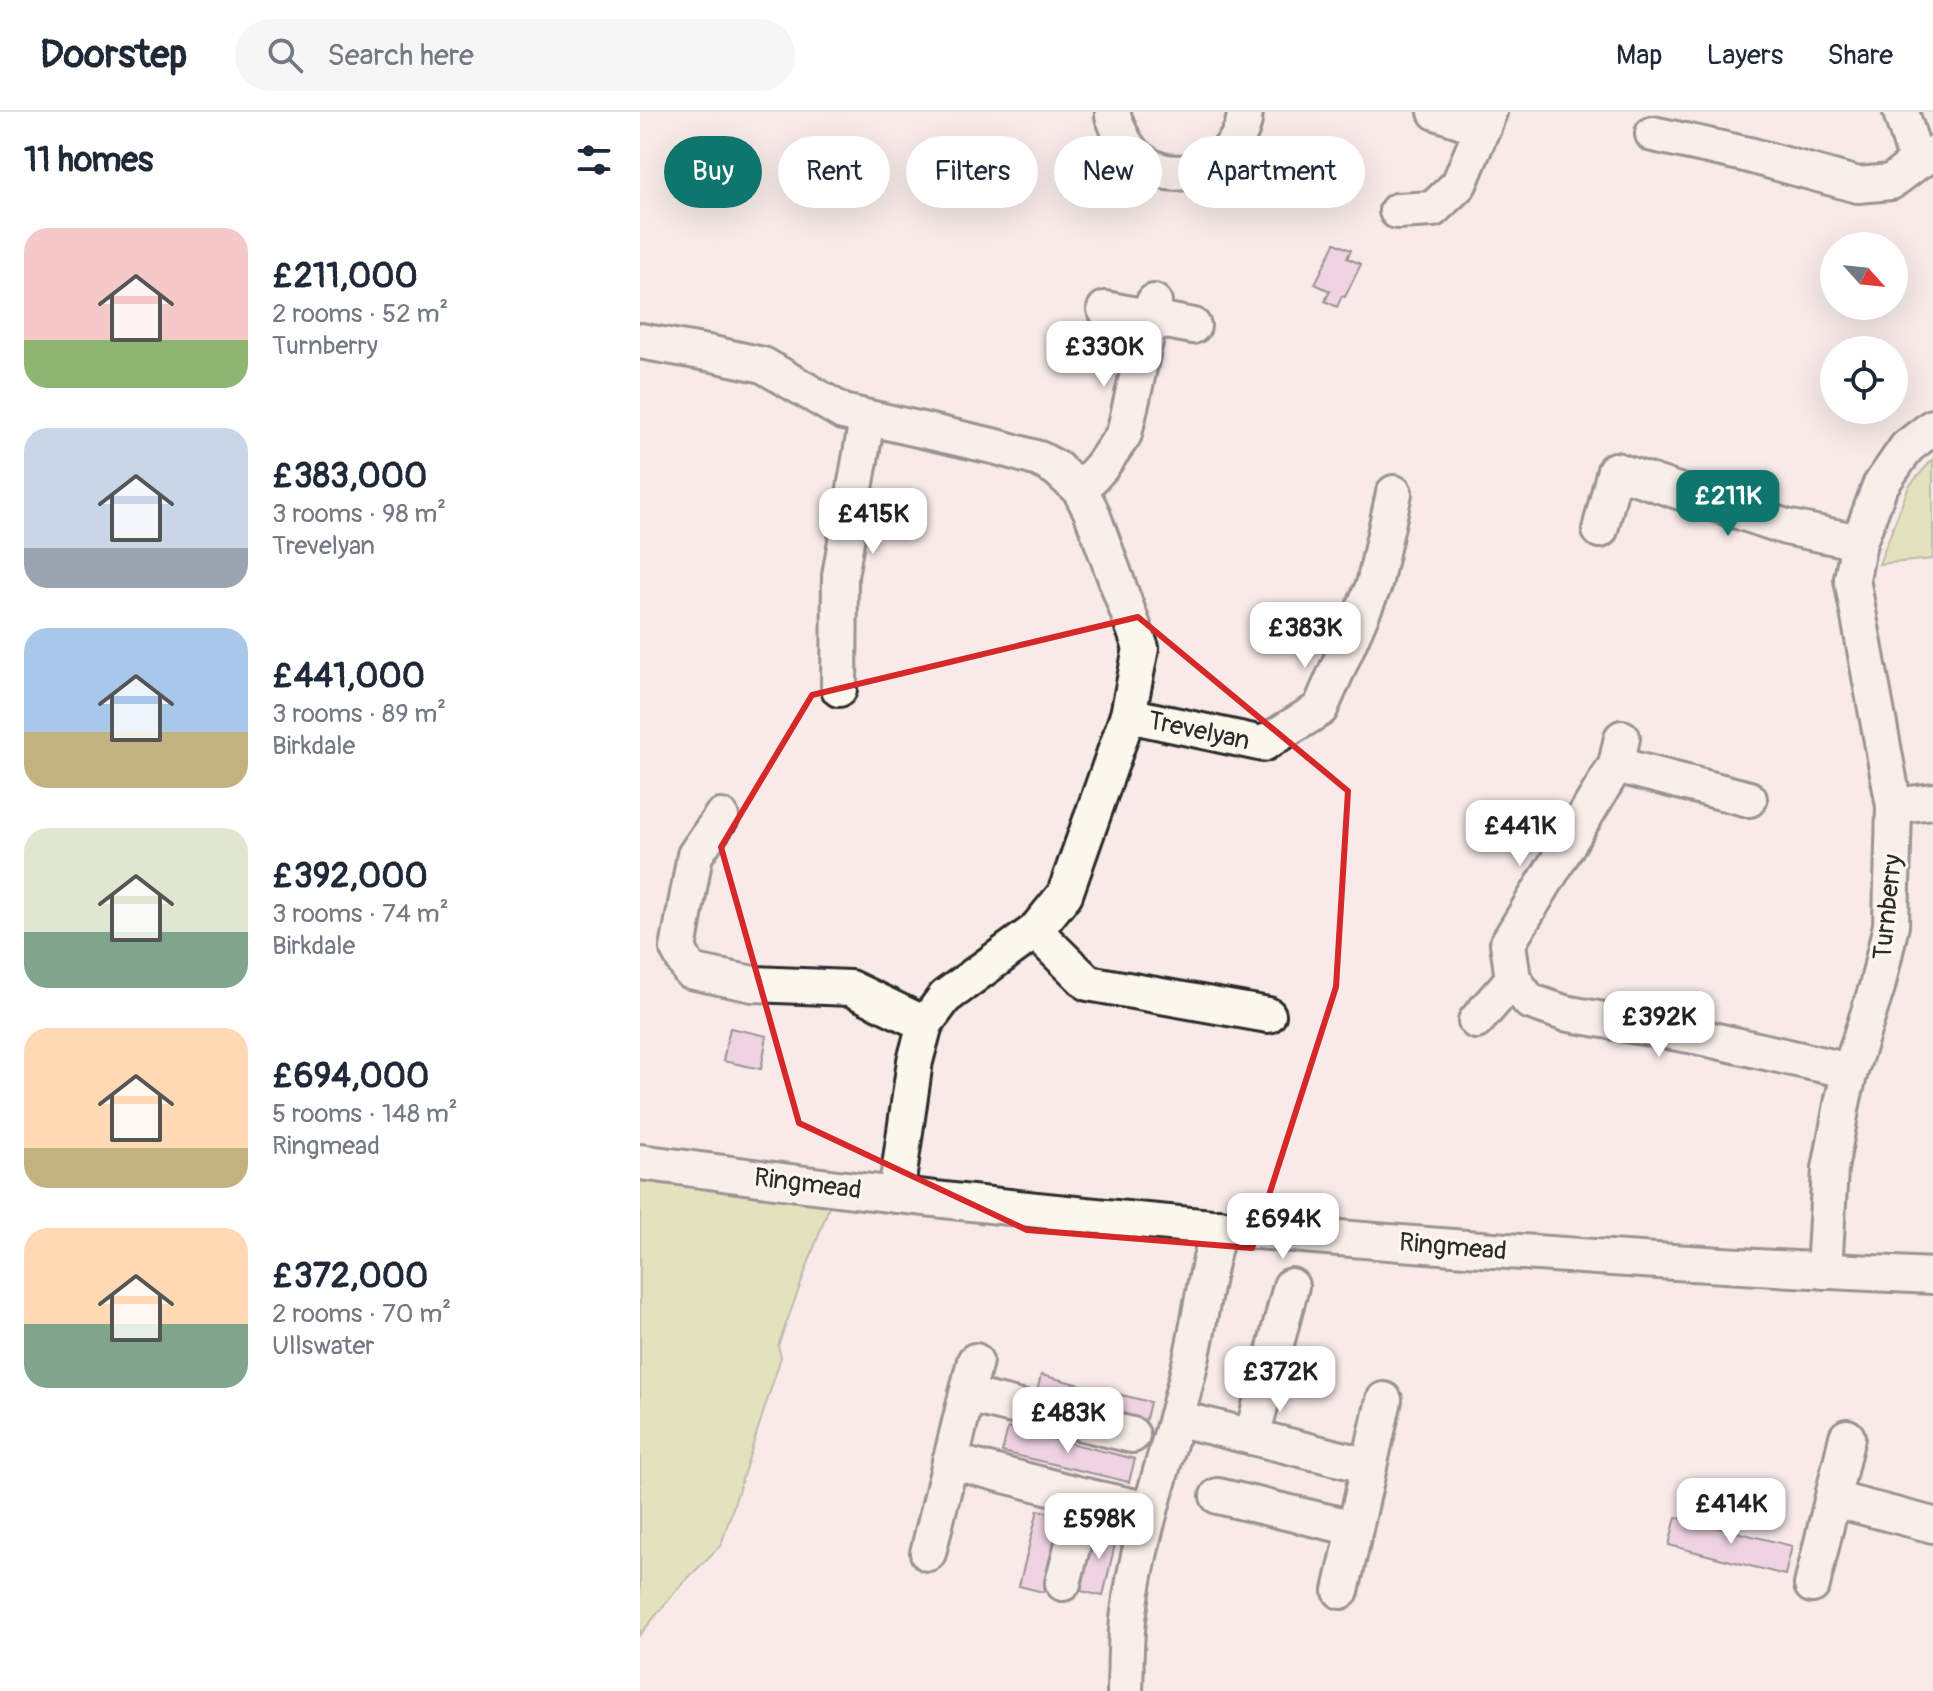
<!DOCTYPE html>
<meta charset="utf-8">
<style>
body{margin:0;font-family:Pangolin,sans-serif;background:#f6f6f7;color:#1f2937;height:100vh;display:flex;flex-direction:column;font-size:30px;white-space:nowrap}
*{box-sizing:border-box;margin:0}
p{font-size:26px;color:#747a83}
.icon{flex:none;width:44px;height:44px;fill:none;stroke:currentColor;stroke-width:2;stroke-linecap:round;stroke-linejoin:round}
.map{position:relative;flex:1;overflow:hidden}
.details{display:flex;flex-direction:column;background:#fff;width:640px}
.details>*{flex:none}
.hud{position:absolute;left:24px;top:24px;width:760px;height:72px;display:flex;gap:16px}
.needle{width:52px;rotate:117deg}
.buttons{position:absolute;left:1180px;top:120px;display:grid;gap:16px}
.buttons a{display:grid;place-items:center;width:88px;height:88px;border-radius:50%;background:#fff;box-shadow:0 8px 32px #0002;font-size:40px}
.price{position:absolute;translate:-50% -68px;padding:0 18px;border-radius:16px;background:#fff;color:#222;font-size:26px;line-height:52px;filter:drop-shadow(0 2px 4px #0008)}
.price::after{content:'';position:absolute;left:50%;top:48px;width:24px;height:18px;margin-left:-12px;background:inherit;clip-path:polygon(0 0,100% 0,50% 100%)}
.price.selected{background:#0f766e;color:#fff}
ul{padding:0;list-style:none}
li{display:flex;align-items:center;gap:24px;height:200px;padding:0 24px}
li span{display:grid;place-items:center;flex:none;width:224px;height:160px;border-radius:24px;color:#555}
li>.icon{margin-inline-start:auto}
span .icon{width:96px;height:96px;fill:#fffc;stroke-width:1}
li b{font-size:34px}
h2{display:flex;justify-content:space-between;align-items:center;height:96px;padding:0 24px;font-size:34px}
.tag{padding:0 28px;border-radius:36px;background:#fff;box-shadow:0 8px 32px #0002;font-size:28px;line-height:72px}
.tag.selected{background:#0f766e;color:#fff}
header{display:flex;align-items:center;gap:48px;box-sizing:border-box;height:112px;padding:0 40px;background:#fff;border-bottom:2px solid #e0e1e3}
header strong{font-size:38px}
nav{display:flex;gap:44px;margin-inline-start:auto;font-size:28px}
.search{width:560px;height:72px;background:#f6f6f7;display:flex;align-items:center;gap:20px;box-sizing:border-box;padding:0 28px;border-radius:44px;color:#747a83;font-size:30px}
main{display:flex;flex:1;min-height:0}
.map>svg:first-child{display:block}
</style>
<header>
<strong>Doorstep</strong>
<div class="search"><svg class="icon" aria-label="search" viewBox="0 0 24 24"><circle cx="10" cy="10" r="6"/><path d="M15 15l6 6"/></svg>Search here</div>
<nav><a>Map</a><a>Layers</a><a>Share</a></nav>
</header>
<main>
<section class="details">
<h2>11 homes<svg class="icon" aria-label="filters" viewBox="0 0 24 24"><path d="M4 7h16M4 17h16"/><circle cx="9" cy="7" r="2"/><circle cx="15" cy="17" r="2"/></svg></h2>
<ul>
<li><span style="background:linear-gradient(#f6c9c9 70%,#8fb573 0)"><svg class="icon" aria-label="home" viewBox="0 0 24 24"><path d="M3 11l9-7 9 7M6 9v11h12V9"/></svg></span><div><b>£211,000</b><p>2 rooms · 52 m²</p><p>Turnberry</p></div></li>
<li><span style="background:linear-gradient(#c9d6e8 75%,#9aa5b1 0)"><svg class="icon" aria-label="home" viewBox="0 0 24 24"><path d="M3 11l9-7 9 7M6 9v11h12V9"/></svg></span><div><b>£383,000</b><p>3 rooms · 98 m²</p><p>Trevelyan</p></div></li>
<li><span style="background:linear-gradient(#a9c7e8 65%,#c2b280 0)"><svg class="icon" aria-label="home" viewBox="0 0 24 24"><path d="M3 11l9-7 9 7M6 9v11h12V9"/></svg></span><div><b>£441,000</b><p>3 rooms · 89 m²</p><p>Birkdale</p></div></li>
<li><span style="background:linear-gradient(#dfe7d0 65%,#7fa58c 0)"><svg class="icon" aria-label="home" viewBox="0 0 24 24"><path d="M3 11l9-7 9 7M6 9v11h12V9"/></svg></span><div><b>£392,000</b><p>3 rooms · 74 m²</p><p>Birkdale</p></div></li>
<li><span style="background:linear-gradient(#ffd9b3 75%,#c2b280 0)"><svg class="icon" aria-label="home" viewBox="0 0 24 24"><path d="M3 11l9-7 9 7M6 9v11h12V9"/></svg></span><div><b>£694,000</b><p>5 rooms · 148 m²</p><p>Ringmead</p></div></li>
<li><span style="background:linear-gradient(#ffd9b3 60%,#7fa58c 0)"><svg class="icon" aria-label="home" viewBox="0 0 24 24"><path d="M3 11l9-7 9 7M6 9v11h12V9"/></svg></span><div><b>£372,000</b><p>2 rooms · 70 m²</p><p>Ullswater</p></div></li>
</ul>
</section>
<div class="map">
<svg width="1293" height="1579" viewBox="0 0 1293 1579">
<rect width="100%" height="100%" fill="#f7eae9"/>
<filter id="ink" filterUnits="userSpaceOnUse"><feTurbulence type="fractalNoise" baseFrequency=".0125" numOctaves="2"/><feDisplacementMap in="SourceGraphic" scale="16" xChannelSelector="R" yChannelSelector="G"/><feConvolveMatrix kernelMatrix="1 2 1 2 8 2 1 2 1" color-interpolation-filters="sRGB"/></filter>
<g filter="url(#ink)">
<!-- green -->
<g fill="#c9d98d" stroke="#7a825c" stroke-width="2">
<path d="M1293,347V447L1239,452L1269,374Z"/>
<path d="M0,1069L190,1092L138,1234L141,1245L81,1433L39,1475L0,1523Z"/>
</g>
<!-- building -->
<g fill="#e6b8dc" stroke="#2b2b2b" stroke-width="2">
<path d="M695,131L711,138L707,146L721,152L705,185L702,184L697,195L685,189L690,179L675,172Z"/>
<path d="M90,916L127,924L121,957L83,949Z"/>
<path d="M401,1263L510,1290L505,1311L396,1284Z"/>
<path d="M368,1316L495,1347L489,1370L362,1340Z"/>
<path d="M398,1398L422,1404L403,1480L379,1474Z"/>
<path d="M1036,1405L1152,1434L1145,1463L1029,1433Z"/>
<path d="M455,1414L478,1419L463,1484L441,1479Z"/>
</g>
<g fill="none" stroke-linecap="round" stroke-linejoin="round">
<!-- minor casing -->
<g stroke="#2b2b2b" stroke-width="40">
<g id="minor">
<path d="M473,0V4C480,22 486,39 503,50C542,78 603,48 605,0"/>
<path d="M796,0L843,16"/>
<path d="M1261,0L1277,50"/>
<path d="M1013,22L1109,43L1218,73L1251,70L1277,50L1293,42"/>
<path d="M757,99L793,97L819,72L849,0"/>
<path d="M465,197L553,214"/>
<path d="M0,229L73,242L123,253L203,300L357,335L399,347L416,356L440,378L451,399L501,536L488,603L425,782L395,819L305,885L285,912L275,949L256,1083"/>
<path d="M440,378L461,355L484,322L514,190"/>
<path d="M960,418L975,358L1146,415L1219,430"/>
<path d="M199,577L200,464L227,307"/>
<path d="M488,603L623,632L680,597L734,473L754,381"/>
<path d="M976,653L1109,687"/>
<path d="M1254,694L1293,689"/>
<path d="M81,705L55,743L38,837L50,859L113,872L210,876L285,912"/>
<path d="M395,819L448,871L628,903"/>
<path d="M873,867L889,889L924,901L1055,924L1210,959"/>
<path d="M836,909L873,867L868,831L976,653L982,626"/>
<path d="M0,1050C86,1061 172,1074 259,1083C602,1122 948,1148 1293,1164"/>
<path d="M1184,1159L1190,1057L1203,987L1210,959L1237,875L1251,813L1254,694L1212,467L1219,430L1240,374L1267,335L1293,315"/>
<path d="M327,1283L492,1323"/>
<path d="M536,1306L729,1354"/>
<path d="M612,1325L651,1174"/>
<path d="M310,1349L445,1384L510,1398"/>
<path d="M578,1384L714,1416"/>
<path d="M1193,1387L1293,1413"/>
<path d="M288,1441L335,1249"/>
<path d="M423,1471L445,1384"/>
<path d="M1172,1473L1207,1325"/>
<path d="M701,1479L744,1288"/>
<path d="M485,1579C486,1553 485,1526 489,1500C500,1415 531,1335 550,1252C561,1206 565,1159 580,1115"/>
</g>
</g>
<!-- minor -->
<use href="#minor" stroke="#fbf7ec" stroke-width="34"/>
</g>
</g>
<!-- marked area -->
<path d="M0 0H1293V1579H0ZM498,505L708,679L696,875L612,1136L387,1118L159,1011L81,735L172,583Z" fill="#f7eae9" fill-opacity=".55" fill-rule="evenodd"/>
<path fill="none" stroke="#d62828" stroke-width="6" stroke-linejoin="round" d="M498,505L708,679L696,875L612,1136L387,1118L159,1011L81,735L172,583Z"/>
<g text-anchor="middle" stroke-width="6" stroke-linejoin="round" paint-order="stroke">
<!-- street labels -->
<g font-size="26" fill="#2b2b2b" stroke="#fbf7ec">
<text transform="translate(559 618) rotate(12)" y="9">Trevelyan</text>
<text transform="translate(1247 795) rotate(-84)" y="9">Turnberry</text>
<text transform="translate(168 1071) rotate(7)" y="9">Ringmead</text>
<text transform="translate(813 1134) rotate(5)" y="9">Ringmead</text>
</g>
</g>
</svg>
<div class="buttons">
<a><svg class="needle" viewBox="-14 -14 28 28"><path d="M0-13l5 13h-10z" fill="#e53935"/><path d="M0 13l5-13h-10z" fill="#747a83"/></svg></a>
<a><svg class="icon" aria-label="locate" viewBox="0 0 24 24"><circle cx="12" cy="12" r="6"/><path d="M12 2v4M12 18v4M2 12h4M18 12h4"/></svg></a>
</div>
<b class="price" style="left:464px;top:277px">£330K</b>
<b class="price selected" style="left:1088px;top:426px">£211K</b>
<b class="price" style="left:233px;top:444px">£415K</b>
<b class="price" style="left:665px;top:558px">£383K</b>
<b class="price" style="left:880px;top:756px">£441K</b>
<b class="price" style="left:1019px;top:947px">£392K</b>
<b class="price" style="left:643px;top:1149px">£694K</b>
<b class="price" style="left:640px;top:1302px">£372K</b>
<b class="price" style="left:428px;top:1343px">£483K</b>
<b class="price" style="left:1091px;top:1434px">£414K</b>
<b class="price" style="left:459px;top:1449px">£598K</b>
<div class="hud">
<a class="tag selected">Buy</a>
<a class="tag">Rent</a>
<a class="tag">Filters</a>
<a class="tag">New</a>
<a class="tag">Apartment</a>
</div>
</div>
</main>
